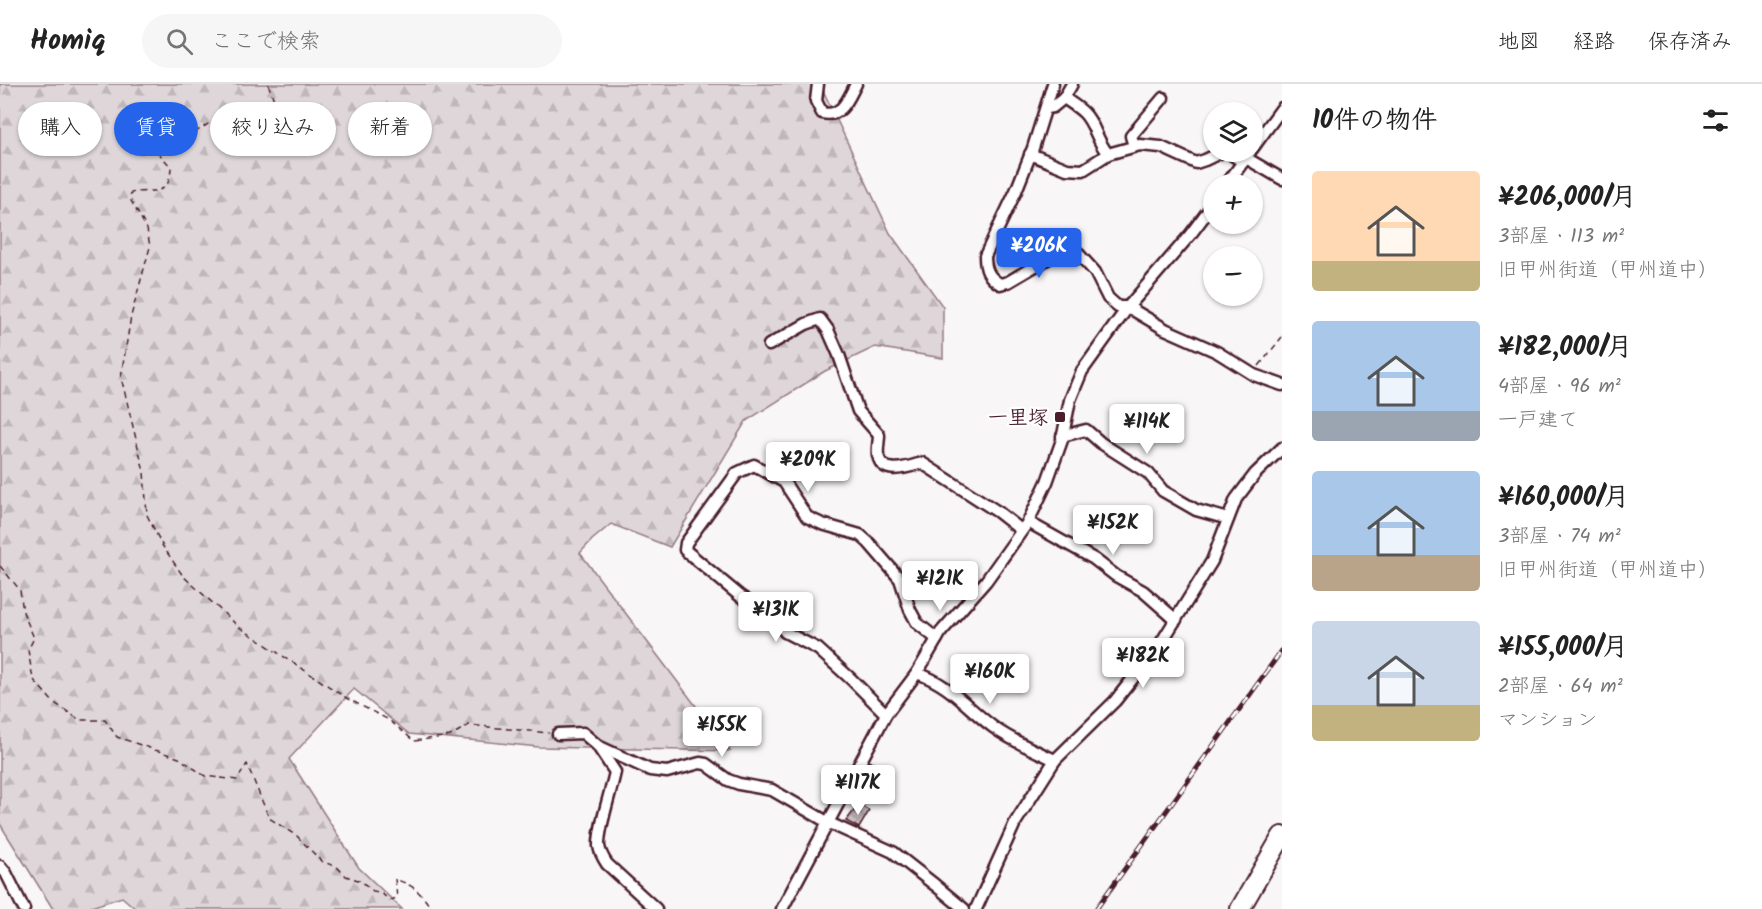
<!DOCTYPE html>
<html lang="ja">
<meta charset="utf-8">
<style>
body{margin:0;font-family:Kalam,"Klee One",sans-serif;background:#f6f6f6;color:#222;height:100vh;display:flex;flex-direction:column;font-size:22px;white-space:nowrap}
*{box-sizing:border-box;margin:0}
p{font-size:20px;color:#767676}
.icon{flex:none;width:33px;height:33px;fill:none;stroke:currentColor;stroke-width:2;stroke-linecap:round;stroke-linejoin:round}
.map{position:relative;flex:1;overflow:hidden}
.details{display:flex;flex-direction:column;background:#fff;width:480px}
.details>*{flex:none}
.top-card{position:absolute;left:18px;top:18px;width:570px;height:54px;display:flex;gap:12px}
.fabs{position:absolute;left:1203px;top:18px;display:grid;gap:12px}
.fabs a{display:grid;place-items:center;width:60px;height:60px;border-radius:50%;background:#fff;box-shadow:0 2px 4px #0004;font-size:30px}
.price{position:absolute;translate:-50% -51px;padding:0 14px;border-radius:6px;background:#fff;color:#222;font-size:20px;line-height:39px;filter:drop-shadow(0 2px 3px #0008)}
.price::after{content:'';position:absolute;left:50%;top:36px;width:18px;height:14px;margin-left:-9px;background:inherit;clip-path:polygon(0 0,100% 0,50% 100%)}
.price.selected{background:#2563eb;color:#fff}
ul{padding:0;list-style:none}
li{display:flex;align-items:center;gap:18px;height:150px;padding:0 30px}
li span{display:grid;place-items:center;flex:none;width:168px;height:120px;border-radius:6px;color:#555}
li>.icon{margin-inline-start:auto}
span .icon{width:72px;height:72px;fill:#fffc;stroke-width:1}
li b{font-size:26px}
h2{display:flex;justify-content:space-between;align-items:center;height:72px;padding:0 30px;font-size:26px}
.tag{padding:0 21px;border-radius:27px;background:#fff;box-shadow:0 2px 4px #0004;font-size:21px;line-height:54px}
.tag.selected{background:#2563eb;color:#fff}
header{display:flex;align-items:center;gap:36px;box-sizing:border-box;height:84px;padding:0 30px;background:#fff;border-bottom:2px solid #e0e0e0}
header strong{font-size:28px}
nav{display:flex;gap:33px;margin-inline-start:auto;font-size:21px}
.search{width:420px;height:54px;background:#f6f6f6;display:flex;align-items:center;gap:15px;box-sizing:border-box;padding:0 21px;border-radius:33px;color:#767676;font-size:22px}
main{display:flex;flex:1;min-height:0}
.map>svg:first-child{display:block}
</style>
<header>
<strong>Homiq</strong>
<div class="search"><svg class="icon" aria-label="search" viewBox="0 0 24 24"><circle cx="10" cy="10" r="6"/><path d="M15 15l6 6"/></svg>ここで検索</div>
<nav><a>地図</a><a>経路</a><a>保存済み</a></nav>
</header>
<main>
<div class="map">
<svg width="1282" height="825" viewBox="0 0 1282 825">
<defs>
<pattern id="forest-firs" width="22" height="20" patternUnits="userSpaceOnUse" patternTransform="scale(1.5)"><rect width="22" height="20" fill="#ded6d9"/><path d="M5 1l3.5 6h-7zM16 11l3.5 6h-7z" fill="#c0b7ba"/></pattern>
<pattern id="building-cross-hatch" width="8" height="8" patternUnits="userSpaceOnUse" patternTransform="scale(1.5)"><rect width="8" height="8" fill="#cdc1c4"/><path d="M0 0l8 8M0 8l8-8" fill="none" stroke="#b2a5a9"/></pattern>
</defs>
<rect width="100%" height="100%" fill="#f8f6f7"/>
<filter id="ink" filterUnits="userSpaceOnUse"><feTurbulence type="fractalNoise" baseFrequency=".0167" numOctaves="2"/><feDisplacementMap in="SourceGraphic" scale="12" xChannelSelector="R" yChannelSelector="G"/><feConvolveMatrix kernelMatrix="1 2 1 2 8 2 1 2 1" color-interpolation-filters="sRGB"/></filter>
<g filter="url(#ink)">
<!-- forest -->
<path fill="url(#forest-firs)" stroke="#947a82" stroke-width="1.5" d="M0,0H820L890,149L943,223V274L875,263L825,287L746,337L670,463L611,440L592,456L580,469L730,667L539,663L409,650L354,605L289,675L359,784L402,825H136L122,813L85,825H53L0,740Z"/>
<!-- building -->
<g fill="url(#building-cross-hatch)" stroke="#4a1f2b" stroke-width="1.5">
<path d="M869,677L876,681L873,686L878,689L873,697L862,690Z"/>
<path d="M859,720L869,727L859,744L846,737Z"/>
</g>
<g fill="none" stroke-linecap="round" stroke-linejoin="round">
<!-- street casing -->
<g stroke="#4a1f2b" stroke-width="15">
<g id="street">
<path d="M818,0L816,17L822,29C842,34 848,15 856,0"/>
<path d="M1053,0L1033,64L1016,107L985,172C985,185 988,193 1000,200L1008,198L1066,164L1075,166L1095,188L1108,214L1118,223H1128L1165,245L1217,268L1254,291L1282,301"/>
<path d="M1064,14L1072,0"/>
<path d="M1047,24L1053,23L1064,14C1071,19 1078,23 1084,29C1095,40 1096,56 1108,70"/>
<path d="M1134,62L1131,52L1163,14"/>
<path d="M1252,65L1282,24"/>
<path d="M1228,68L1243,78"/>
<path d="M1030,70L1067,85L1083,86L1108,70L1140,61L1161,63L1196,79L1205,76L1222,68"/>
<path d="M1246,74L1282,95"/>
<path d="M1227,100L1250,68"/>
<path d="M769,261L806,240L820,235L828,246L839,271L858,327L879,351C879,357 877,365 878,371C882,393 908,383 922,379L998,428L1021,446"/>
<path d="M1062,352L1086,346L1101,359L1148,389L1163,407L1196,426L1228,435"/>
<path d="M1028,438L1094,475L1116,492L1143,507L1176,536"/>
<path d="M917,589C951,601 966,623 993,643C1012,657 1034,666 1055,676"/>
<path d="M886,630L851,595L818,565L785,548L774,534L740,512L685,466L686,459L737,389L754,381L784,398L807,433L822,440L860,451L869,459L900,495L910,526L917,539L937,555"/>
<path d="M558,650L583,649L598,662L650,686L667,688L700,679L706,680L728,696L739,700L772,706L829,739L893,768L935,801L964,825"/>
<path d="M599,664L615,688C611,708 598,745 599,762C600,769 603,774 607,780L656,825"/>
<path d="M0,782L6,789L24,825"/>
<path d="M782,825L886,630L917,589L941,548L986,497L1028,438L1047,398L1062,356L1070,316L1082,287L1128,223L1190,151L1214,119"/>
<path d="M976,825L1015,739L1055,676L1115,617L1161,559L1212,477L1236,415L1255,390L1282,364"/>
</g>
</g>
<!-- highway casing -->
<g stroke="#4a1f2b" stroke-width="22">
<path id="highway" d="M1240,825L1282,752"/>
</g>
<!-- path -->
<g stroke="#4a1f2b" stroke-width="1.5" stroke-dasharray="6 4.5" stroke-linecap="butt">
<path d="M268,0C277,23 283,40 279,64L270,70L211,38L199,46L190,49L174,45L155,53V65L171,83C170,115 152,104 131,109L130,115L147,145L150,163L131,232L121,293L144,388L147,431L162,461L183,492L239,543L348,615L389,636L414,657L450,652L469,641L549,649"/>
<path d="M1259,282L1282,253"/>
<path d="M0,482L20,506L23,528L34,554L28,566L33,595L53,618L80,636H105L117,653L179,674L205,692L237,696L247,680L269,734L297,752L321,777L337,783L346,792L361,797L373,807L379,808L390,816L397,814L395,795C415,802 420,808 432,825"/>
</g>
<!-- street -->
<use href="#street" stroke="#fff" stroke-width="10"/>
<!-- highway -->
<use href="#highway" stroke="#fff" stroke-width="18"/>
<!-- rail casing -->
<g stroke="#4a1f2b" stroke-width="5">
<path id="rail" d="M1096,825L1282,566"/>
</g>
<!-- rail -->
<use href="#rail" stroke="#fff" stroke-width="3" stroke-dasharray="9" stroke-linecap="butt"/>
</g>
</g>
<!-- markers -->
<rect fill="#4a1f2b" stroke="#fff" stroke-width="2" x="1054" y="327" width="12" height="12" rx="3"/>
<g text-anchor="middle" stroke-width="4.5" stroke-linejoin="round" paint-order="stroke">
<!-- poi labels -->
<g font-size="20" font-weight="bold" fill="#4a1f2b" stroke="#fff" text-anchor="end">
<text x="1048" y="340">一里塚</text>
</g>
</g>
</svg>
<div class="fabs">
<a><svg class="icon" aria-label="layers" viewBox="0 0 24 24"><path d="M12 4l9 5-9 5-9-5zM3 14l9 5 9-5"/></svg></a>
<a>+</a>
<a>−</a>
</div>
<b class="price selected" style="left:1039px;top:195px">¥206K</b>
<b class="price" style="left:1147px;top:371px">¥114K</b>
<b class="price" style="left:808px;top:409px">¥209K</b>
<b class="price" style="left:1113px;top:472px">¥152K</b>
<b class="price" style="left:940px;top:528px">¥121K</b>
<b class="price" style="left:776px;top:559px">¥131K</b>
<b class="price" style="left:1143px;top:605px">¥182K</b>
<b class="price" style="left:990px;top:621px">¥160K</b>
<b class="price" style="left:722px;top:674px">¥155K</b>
<b class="price" style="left:858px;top:732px">¥117K</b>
<div class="top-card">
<a class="tag">購入</a>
<a class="tag selected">賃貸</a>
<a class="tag">絞り込み</a>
<a class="tag">新着</a>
</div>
</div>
<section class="details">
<h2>10件の物件<svg class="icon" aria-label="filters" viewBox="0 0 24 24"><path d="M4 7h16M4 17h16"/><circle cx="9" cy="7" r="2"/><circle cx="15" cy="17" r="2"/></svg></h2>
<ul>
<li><span style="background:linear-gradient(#ffd9b3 75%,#c2b280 0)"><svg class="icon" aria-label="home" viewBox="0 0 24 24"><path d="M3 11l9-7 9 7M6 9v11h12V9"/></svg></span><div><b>¥206,000/月</b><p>3部屋 · 113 m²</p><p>旧甲州街道（甲州道中）</p></div></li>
<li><span style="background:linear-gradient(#a9c7e8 75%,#9aa5b1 0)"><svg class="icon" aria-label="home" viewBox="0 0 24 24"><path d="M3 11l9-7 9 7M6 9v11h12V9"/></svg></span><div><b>¥182,000/月</b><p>4部屋 · 96 m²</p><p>一戸建て</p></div></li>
<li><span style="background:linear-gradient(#a9c7e8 70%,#b9a48a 0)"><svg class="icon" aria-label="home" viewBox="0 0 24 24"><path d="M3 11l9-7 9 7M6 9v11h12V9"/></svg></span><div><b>¥160,000/月</b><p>3部屋 · 74 m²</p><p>旧甲州街道（甲州道中）</p></div></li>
<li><span style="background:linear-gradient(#c9d6e8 70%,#c2b280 0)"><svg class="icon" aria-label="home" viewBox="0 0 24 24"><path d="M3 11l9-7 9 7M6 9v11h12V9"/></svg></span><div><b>¥155,000/月</b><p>2部屋 · 64 m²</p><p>マンション</p></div></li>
</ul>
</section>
</main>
